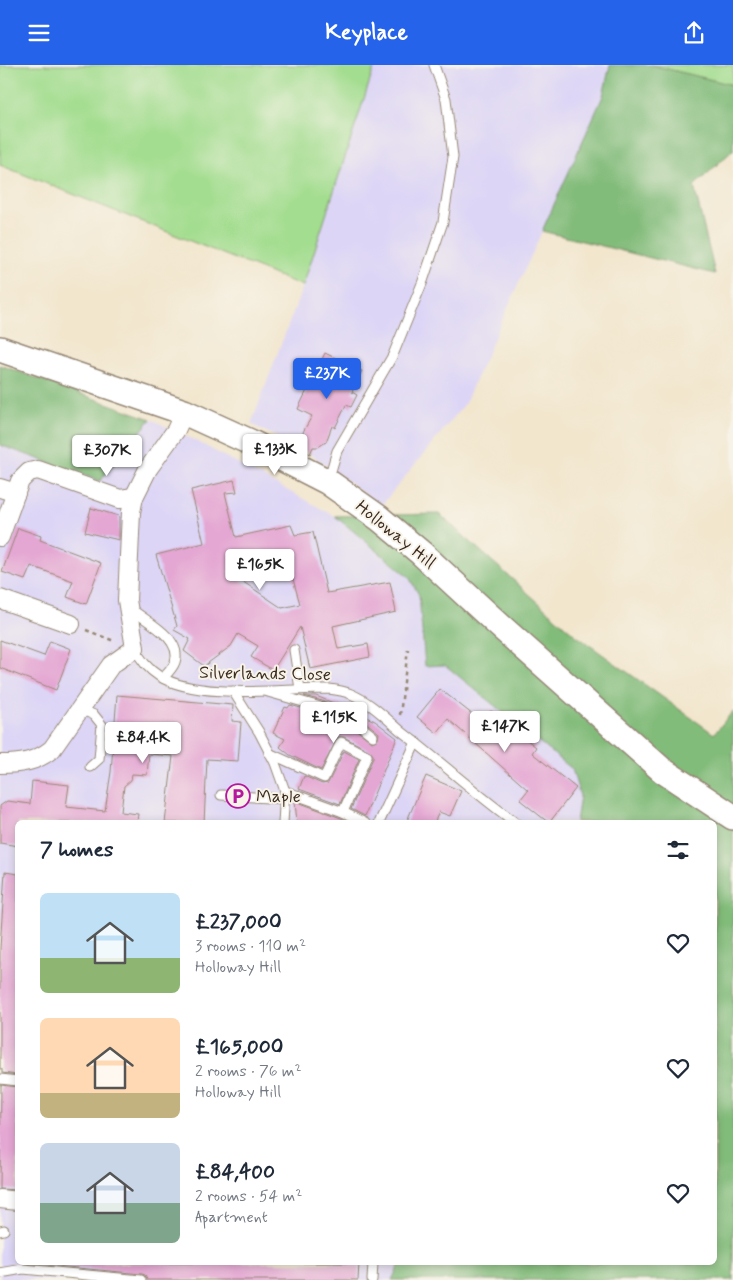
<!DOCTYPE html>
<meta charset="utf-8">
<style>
body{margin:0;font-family:Mynerve,sans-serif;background:#f6f6f7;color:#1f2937;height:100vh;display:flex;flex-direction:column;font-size:19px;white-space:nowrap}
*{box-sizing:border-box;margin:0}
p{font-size:16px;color:#747a83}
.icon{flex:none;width:28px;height:28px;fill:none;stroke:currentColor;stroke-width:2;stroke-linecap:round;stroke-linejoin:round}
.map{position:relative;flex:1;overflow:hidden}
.sheet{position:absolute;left:15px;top:755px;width:702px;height:445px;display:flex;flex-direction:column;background:#fff;border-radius:8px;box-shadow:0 2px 8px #0003}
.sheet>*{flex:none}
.price{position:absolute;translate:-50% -42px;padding:0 11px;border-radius:5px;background:#fff;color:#222;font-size:16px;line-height:32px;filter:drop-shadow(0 1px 2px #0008)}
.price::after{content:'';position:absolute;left:50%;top:30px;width:15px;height:11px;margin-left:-8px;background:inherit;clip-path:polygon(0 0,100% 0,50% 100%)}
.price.selected{background:#2563eb;color:#fff}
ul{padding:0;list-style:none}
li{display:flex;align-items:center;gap:15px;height:125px;padding:0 25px}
li span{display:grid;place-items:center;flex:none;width:140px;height:100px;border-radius:8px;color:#555}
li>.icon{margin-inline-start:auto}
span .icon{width:60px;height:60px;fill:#fffc;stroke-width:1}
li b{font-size:21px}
h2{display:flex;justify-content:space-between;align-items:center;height:60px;padding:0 25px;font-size:21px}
header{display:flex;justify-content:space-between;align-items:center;height:65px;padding:0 25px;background:#2563eb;color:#fff;font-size:22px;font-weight:800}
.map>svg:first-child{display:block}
</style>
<header><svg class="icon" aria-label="menu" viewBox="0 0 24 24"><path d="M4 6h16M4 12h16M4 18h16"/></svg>Keyplace<svg class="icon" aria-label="share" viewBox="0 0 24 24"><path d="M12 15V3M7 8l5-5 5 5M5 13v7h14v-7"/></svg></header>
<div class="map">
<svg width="733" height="1215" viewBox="0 0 733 1215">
<rect width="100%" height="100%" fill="#f7f3e8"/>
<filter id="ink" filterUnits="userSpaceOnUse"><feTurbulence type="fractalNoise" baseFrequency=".02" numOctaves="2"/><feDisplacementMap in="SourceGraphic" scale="10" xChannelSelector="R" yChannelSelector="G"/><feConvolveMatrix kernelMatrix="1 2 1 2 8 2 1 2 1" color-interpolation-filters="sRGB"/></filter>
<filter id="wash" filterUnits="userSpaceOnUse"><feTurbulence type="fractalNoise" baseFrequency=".0096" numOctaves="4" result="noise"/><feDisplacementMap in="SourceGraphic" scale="20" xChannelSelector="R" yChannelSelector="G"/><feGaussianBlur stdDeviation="1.12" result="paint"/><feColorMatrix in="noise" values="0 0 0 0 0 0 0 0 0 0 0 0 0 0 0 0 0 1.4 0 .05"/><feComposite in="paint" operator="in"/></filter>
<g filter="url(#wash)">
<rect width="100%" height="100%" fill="#f2e6cd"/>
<!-- built -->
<g fill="#ddd5f6">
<path d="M375,0H610L603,31L464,340L380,442L352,419L310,389L251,359L303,221Z"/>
<path d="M151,354L198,377L335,451L409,512L419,530L425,601L445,600L572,704L580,731L576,757L18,758V1198H400L392,1215H0V380L100,416Z"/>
</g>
<!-- green -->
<g fill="#a3dd8f" stroke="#6f8456">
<path d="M0,0H375L303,221L0,100Z"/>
<path d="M651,0H733V20Z"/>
</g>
<!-- forest -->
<g fill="#82bc7a" stroke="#5e734c">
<path d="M610,0H651L733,20V85L694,121L715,209L542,166L603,31Z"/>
<path d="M0,300L151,354L100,416L0,380Z"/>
<path d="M439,449L574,569L714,669L733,646V1215H392L400,1198H715V758L576,757L580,731L572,704L445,600L425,601L419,530L409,512L335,451Z"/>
</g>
<g id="blocks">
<!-- building -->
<g fill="#e4a6d3" fill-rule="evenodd">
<path d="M325,288L362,306L352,327L357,330L351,342L346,340L335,363L332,361L326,377L318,382H313L310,389L299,382L304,371L303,367L312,351L298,344Z"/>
<path d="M234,415L237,427L225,428L236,472L291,460L295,470L313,467L327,528L390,517L396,547L333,561L338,584L368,579L370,592L310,604L300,562L273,605L251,592L258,581L238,569L231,581L204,601L184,586L190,574L174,565L177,561L156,490L204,478L191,425ZM287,493L300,539L282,543L227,506Z"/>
<path d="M91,443L119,451V475L85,467Z"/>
<path d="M18,463L41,471L40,475L101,498L86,539L67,532L73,516L31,501L25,515L2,507Z"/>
<path d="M0,575L44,591L50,576L71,584L56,625L0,603Z"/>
<path d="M440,624L482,657L491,646L536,682L532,688L576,723L549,758L520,735L528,725L448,654L437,668L417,652Z"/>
<path d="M117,630L233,640L232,656L241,657L238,696L207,694L204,758H165L173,691L149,689L147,710L132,709L131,715L124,721L121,747L138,749L137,758H18V781L0,778V741L7,736L30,739L32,716L69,720L66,742L105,746L111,707Z"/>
<path d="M304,631H316L351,645L375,656L397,673L365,751L351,744L373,693V690L370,686L344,672H338L321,705L290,690L280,682L285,674L273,668L285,642L288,643L290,640L322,649L350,660L372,677L378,674L379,668L356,649L326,637Z"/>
<path d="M344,686L359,694L340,739L299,724L304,711L322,719L328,718Z"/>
<path d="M426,711L461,726L450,751L439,747L434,758H406Z"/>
<path d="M295,736L341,753L350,758H297Z"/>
<path d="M5,807L18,809V1010L2,1008V1004H0V883Z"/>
<path d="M1,1020L18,1022V1125L0,1124Z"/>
<path d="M24,1198H359L358,1215H147L145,1210L142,1209Z"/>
</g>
</g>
</g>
<g filter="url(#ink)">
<use href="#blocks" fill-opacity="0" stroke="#968876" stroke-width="1"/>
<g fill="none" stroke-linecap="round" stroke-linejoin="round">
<!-- service casing -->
<g stroke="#968876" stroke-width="11">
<g id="service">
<path d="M328,416L337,386L393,290L423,216L443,157L453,92L446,34L434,0"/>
<path d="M130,543C145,556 183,573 175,597C173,603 167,609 163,613"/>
<path d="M135,583C140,594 148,604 159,611C197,635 284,624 329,624C337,625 344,626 351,629C370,637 386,653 401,666C440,696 476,729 516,758"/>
<path d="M294,585L300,624"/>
<path d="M233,626L259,667L275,698L285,726L283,758"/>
<path d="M268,627L324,643L353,655L373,671"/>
<path d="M80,644L94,650L102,660L99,694L90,702"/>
<path d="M269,688L324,713L341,677L367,691L343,747L365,758"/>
<path d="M285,726L343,747"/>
<path d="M221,730L284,734"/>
<path d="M379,758L416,677"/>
<path d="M0,1014L18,1016"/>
<path d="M0,1166L4,1165"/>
<path d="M0,1208L23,1204L141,1215"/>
<path d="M372,1215L373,1198"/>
</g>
</g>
<!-- minor casing -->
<g stroke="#968876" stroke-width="20">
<g id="minor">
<path d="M0,423L16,428"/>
<path d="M0,472L20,416L29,407L38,405L120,434L134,432"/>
<path d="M0,534L71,559"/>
<path d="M0,699C20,699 36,697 52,684L111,600L135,583L127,535L131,447L134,432L148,404L176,365L184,347"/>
<path d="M0,1134L18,1136"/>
</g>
</g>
<!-- secondary casing -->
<g stroke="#968876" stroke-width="28">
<path id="secondary" d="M0,284L184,347L250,377L328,417L379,453L421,488L499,560L662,705L733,752"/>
</g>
<!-- path -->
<g stroke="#968876" stroke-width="2.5" stroke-dasharray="4 4" stroke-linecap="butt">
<path d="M86,565L114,576"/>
<path d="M400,650L408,584"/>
</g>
<!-- service -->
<use href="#service" stroke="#fff" stroke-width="9"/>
<!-- minor -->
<use href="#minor" stroke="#fff" stroke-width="18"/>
<!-- secondary -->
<use href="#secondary" stroke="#fff" stroke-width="25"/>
</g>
</g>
<!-- icons -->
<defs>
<g id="parking-ring" transform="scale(1.25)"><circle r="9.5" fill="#f7f3e8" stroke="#b5179e" stroke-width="1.5"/><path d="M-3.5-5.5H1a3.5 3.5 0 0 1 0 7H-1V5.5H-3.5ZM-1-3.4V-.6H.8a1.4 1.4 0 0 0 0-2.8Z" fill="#b5179e"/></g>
</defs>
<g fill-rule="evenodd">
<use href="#parking-ring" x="238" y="731"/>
</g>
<g text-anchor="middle" stroke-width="4" stroke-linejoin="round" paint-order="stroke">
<!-- street labels -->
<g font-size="18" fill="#3b2a1e" stroke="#f7f3e8">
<text transform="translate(396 469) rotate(39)" y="6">Holloway Hill</text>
<text transform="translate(265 608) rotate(1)" y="6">Silverlands Close</text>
</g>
<!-- poi labels -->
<g font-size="18" fill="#3b2a1e" stroke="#f7f3e8" text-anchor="start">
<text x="256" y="737">Maple</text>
</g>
</g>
</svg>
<b class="price selected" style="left:327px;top:335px">£237K</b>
<b class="price" style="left:275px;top:411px">£133K</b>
<b class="price" style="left:107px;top:412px">£307K</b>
<b class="price" style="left:260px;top:526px">£165K</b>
<b class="price" style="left:334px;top:679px">£115K</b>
<b class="price" style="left:505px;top:688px">£147K</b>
<b class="price" style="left:143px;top:699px">£84.4K</b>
<section class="sheet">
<h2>7 homes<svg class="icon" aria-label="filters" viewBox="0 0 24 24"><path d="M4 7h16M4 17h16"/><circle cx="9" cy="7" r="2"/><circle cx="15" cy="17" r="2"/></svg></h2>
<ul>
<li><span style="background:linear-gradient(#bfe0f5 65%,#8fb573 0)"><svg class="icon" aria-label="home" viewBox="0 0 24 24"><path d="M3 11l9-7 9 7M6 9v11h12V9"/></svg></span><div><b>£237,000</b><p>3 rooms · 110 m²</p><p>Holloway Hill</p></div><svg class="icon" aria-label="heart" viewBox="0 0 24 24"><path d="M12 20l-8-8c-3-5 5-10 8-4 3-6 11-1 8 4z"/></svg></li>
<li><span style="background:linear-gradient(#ffd9b3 75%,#c2b280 0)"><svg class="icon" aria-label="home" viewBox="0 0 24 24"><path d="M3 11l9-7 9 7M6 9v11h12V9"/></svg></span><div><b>£165,000</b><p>2 rooms · 76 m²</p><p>Holloway Hill</p></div><svg class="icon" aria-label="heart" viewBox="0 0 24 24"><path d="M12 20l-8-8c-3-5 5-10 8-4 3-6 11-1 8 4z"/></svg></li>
<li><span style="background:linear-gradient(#c9d6e8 60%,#7fa58c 0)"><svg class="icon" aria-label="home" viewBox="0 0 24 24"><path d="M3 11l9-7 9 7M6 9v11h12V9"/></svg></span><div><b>£84,400</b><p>2 rooms · 54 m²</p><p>Apartment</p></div><svg class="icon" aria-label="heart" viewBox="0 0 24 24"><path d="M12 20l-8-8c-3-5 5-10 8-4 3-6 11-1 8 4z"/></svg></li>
</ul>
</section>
</div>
